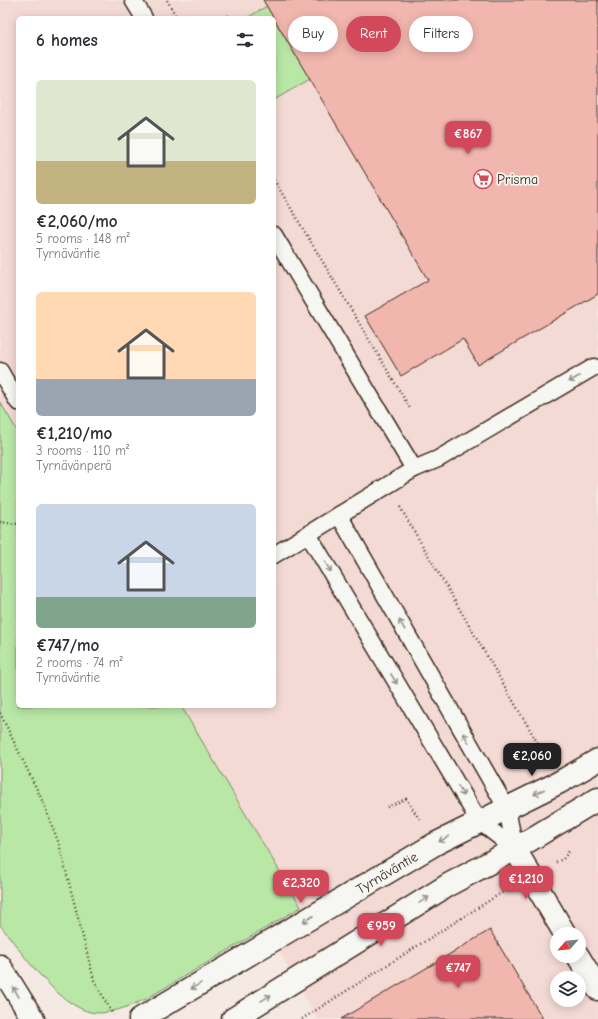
<!DOCTYPE html>
<meta charset="utf-8">
<style>
body{margin:0;font-family:"Comic Neue",sans-serif;background:#f7f7f7;color:#2b2b33;height:100vh;display:flex;flex-direction:column;font-size:15px;white-space:nowrap}
*{box-sizing:border-box;margin:0}
p{font-size:13px;color:#7c7c81}
.icon{flex:none;width:22px;height:22px;fill:none;stroke:currentColor;stroke-width:2;stroke-linecap:round;stroke-linejoin:round}
.map{position:relative;flex:1;overflow:hidden}
.side{position:absolute;left:16px;top:16px;width:260px;height:692px;display:flex;flex-direction:column;background:#fff;border-radius:6px;box-shadow:0 2px 10px #0003}
.side>*{flex:none}
.banner{position:absolute;left:288px;top:16px;width:250px;height:36px;display:flex;gap:8px}
.needle{width:26px;rotate:243deg}
.controls{position:absolute;left:550px;top:927px;display:grid;gap:8px}
.controls a{display:grid;place-items:center;width:36px;height:36px;border-radius:50%;background:#fff;box-shadow:0 2px 10px #0003;font-size:20px}
.price{position:absolute;translate:-50% -34px;padding:0 9px;border-radius:8px;background:#d1495b;color:#fff;font-size:13px;line-height:26px;filter:drop-shadow(0 1px 2px #0008)}
.price::after{content:'';position:absolute;left:50%;top:24px;width:12px;height:9px;margin-left:-6px;background:inherit;clip-path:polygon(0 0,100% 0,50% 100%)}
.price.current{background:#222;color:#fff}
ul{padding:0;list-style:none}
li{display:grid;align-content:center;gap:8px;height:212px;padding:0 20px}
li span{display:grid;place-items:center;height:124px;border-radius:6px;color:#555}
li>.icon{margin-inline-start:auto}
span .icon{width:72px;height:72px;fill:#fffc;stroke-width:1}
li b{font-size:17px}
h2{display:flex;justify-content:space-between;align-items:center;height:48px;padding:0 20px;font-size:17px}
.tag{padding:0 14px;border-radius:18px;background:#fff;box-shadow:0 2px 10px #0003;font-size:14px;line-height:36px}
.tag.current{background:#d1495b;color:#fff}
.map>svg:first-child{display:block}
</style>
<div class="map">
<svg width="598" height="1019" viewBox="0 0 598 1019">
<rect width="100%" height="100%" fill="#f5e9e4"/>
<filter id="ink" filterUnits="userSpaceOnUse"><feTurbulence type="fractalNoise" baseFrequency=".025" numOctaves="2"/><feDisplacementMap in="SourceGraphic" scale="8" xChannelSelector="R" yChannelSelector="G"/><feConvolveMatrix kernelMatrix="1 2 1 2 8 2 1 2 1" color-interpolation-filters="sRGB"/></filter>
<g filter="url(#ink)">
<!-- built -->
<path fill="#f4dad4" fill-rule="evenodd" d="M0,0H598V1019H317L142,706H274V18H18V485L0,453ZM557,934H579V956H557ZM557,978H579V1000H557Z"/>
<!-- green -->
<g fill="#b9e7a6" stroke="#7a8862">
<path d="M267,6L274,18H247Z"/>
<path d="M274,19L310,79L274,100Z"/>
<path d="M0,402L18,432V706H181L301,907L146,999C130,1006 116,1012 99,1013C63,1014 20,950 0,925Z"/>
</g>
<!-- building -->
<g fill="#f1b6ae" stroke="#3b2a1e">
<path d="M263,0H598V294L478,365L463,339L401,376L365,316L428,280Z"/>
<path d="M490,930L543,1019H341Z"/>
</g>
<g fill="none" stroke-linecap="round" stroke-linejoin="round">
<!-- service casing -->
<g stroke="#3b2a1e" stroke-width="19">
<g id="service">
<path d="M133,0L144,18"/>
<path d="M274,235L414,469"/>
<path d="M0,371L18,402"/>
<path d="M339,515L507,809L515,849"/>
<path d="M308,534L479,821L515,849"/>
<path d="M274,555L414,469L438,459L594,367"/>
</g>
</g>
<!-- minor casing -->
<g stroke="#3b2a1e" stroke-width="25">
<g id="minor">
<path d="M515,849L565,934"/>
<path d="M578,956L598,989"/>
<path id="s1" d="M140,1019L435,844L560,782L598,760"/>
<path d="M233,1019L448,885L515,849L598,799"/>
</g>
</g>
<!-- secondary casing -->
<g stroke="#3b2a1e" stroke-width="25">
<path id="secondary" d="M0,966L33,1019"/>
</g>
<!-- path -->
<g stroke="#3b2a1e" stroke-width="2.5" stroke-dasharray="1 3" stroke-linecap="butt">
<path d="M167,0L177,18"/>
<path d="M224,18L228,16L229,18"/>
<path d="M274,93L275,95"/>
<path d="M274,180L411,410"/>
<path d="M400,507L547,759"/>
<path d="M0,522L18,524"/>
<path d="M0,713L43,802L59,844L94,980L113,1015"/>
<path d="M387,807L406,799L420,820"/>
<path d="M556,862L563,859L570,850"/>
<path d="M302,1019L506,890"/>
</g>
<!-- service -->
<use href="#service" stroke="#f6f6f2" stroke-width="16"/>
<!-- minor -->
<use href="#minor" stroke="#f6f6f2" stroke-width="22"/>
<!-- secondary -->
<use href="#secondary" stroke="#f6f6f2" stroke-width="22"/>
</g>
<!-- one-way arrows -->
<defs><path id="oneway-shaft" d="M-6 0H5M1.5-3L5.5 0L1.5 3" fill="none" stroke-width="1.6" stroke-linecap="round" stroke-linejoin="round"/></defs>
<g stroke="#989088">
<use href="#oneway-shaft" transform="translate(574 379) rotate(150)"/>
<use href="#oneway-shaft" transform="translate(328 567) rotate(59)"/>
<use href="#oneway-shaft" transform="translate(402 625) rotate(-120)"/>
<use href="#oneway-shaft" transform="translate(394 679) rotate(59)"/>
<use href="#oneway-shaft" transform="translate(466 738) rotate(-120)"/>
<use href="#oneway-shaft" transform="translate(461 791) rotate(60)"/>
<use href="#oneway-shaft" transform="translate(539 792) rotate(153)"/>
<use href="#oneway-shaft" transform="translate(444 839) rotate(152)"/>
<use href="#oneway-shaft" transform="translate(424 900) rotate(-32)"/>
<use href="#oneway-shaft" transform="translate(308 919) rotate(149)"/>
<use href="#oneway-shaft" transform="translate(196 986) rotate(149)"/>
<use href="#oneway-shaft" transform="translate(16 992) rotate(-121)"/>
<use href="#oneway-shaft" transform="translate(266 998) rotate(-32)"/>
</g>
</g>
<!-- icons -->
<defs>
<g id="supermarket-ring" transform="scale(1)"><circle r="9.5" fill="#f6f6f2" stroke="#d1495b" stroke-width="1.5"/><path d="M-6-5.5h2.5l.6 2H6L4.5 2H-2.5L-4.4-4H-6ZM-1.5 3.2a1.3 1.3 0 1 0 .1 0ZM3 3.2a1.3 1.3 0 1 0 .1 0Z" fill="#d1495b"/></g>
</defs>
<g fill-rule="evenodd">
<use href="#supermarket-ring" x="483" y="179"/>
</g>
<g text-anchor="middle" stroke-width="3.5" stroke-linejoin="round" paint-order="stroke">
<!-- poi labels -->
<g font-size="14" fill="#3b2a1e" stroke="#f6f6f2" text-anchor="start">
<text x="497" y="184">Prisma</text>
</g>
<!-- street labels -->
<g font-size="14" fill="#3b2a1e" stroke="#f6f6f2">
<text dy="5" stroke="none"><textPath href="#s1" startOffset="287">Tyrnäväntie</textPath></text>
</g>
</g>
</svg>
<div class="controls">
<a><svg class="needle" viewBox="-14 -14 28 28"><path d="M0-13l5 13h-10z" fill="#e53935"/><path d="M0 13l5-13h-10z" fill="#7c7c81"/></svg></a>
<a><svg class="icon" aria-label="layers" viewBox="0 0 24 24"><path d="M12 4l9 5-9 5-9-5zM3 14l9 5 9-5"/></svg></a>
</div>
<b class="price" style="left:468px;top:155px">€867</b>
<b class="price current" style="left:532px;top:777px">€2,060</b>
<b class="price" style="left:526px;top:900px">€1,210</b>
<b class="price" style="left:301px;top:904px">€2,320</b>
<b class="price" style="left:381px;top:947px">€959</b>
<b class="price" style="left:458px;top:989px">€747</b>
<div class="banner">
<a class="tag">Buy</a>
<a class="tag current">Rent</a>
<a class="tag">Filters</a>
</div>
<section class="side">
<h2>6 homes<svg class="icon" aria-label="filters" viewBox="0 0 24 24"><path d="M4 7h16M4 17h16"/><circle cx="9" cy="7" r="2"/><circle cx="15" cy="17" r="2"/></svg></h2>
<ul>
<li><span style="background:linear-gradient(#dfe7d0 65%,#c2b280 0)"><svg class="icon" aria-label="home" viewBox="0 0 24 24"><path d="M3 11l9-7 9 7M6 9v11h12V9"/></svg></span><div><b>€2,060/mo</b><p>5 rooms · 148 m²</p><p>Tyrnäväntie</p></div></li>
<li><span style="background:linear-gradient(#ffd9b3 70%,#9aa5b1 0)"><svg class="icon" aria-label="home" viewBox="0 0 24 24"><path d="M3 11l9-7 9 7M6 9v11h12V9"/></svg></span><div><b>€1,210/mo</b><p>3 rooms · 110 m²</p><p>Tyrnävänperä</p></div></li>
<li><span style="background:linear-gradient(#c9d6e8 75%,#7fa58c 0)"><svg class="icon" aria-label="home" viewBox="0 0 24 24"><path d="M3 11l9-7 9 7M6 9v11h12V9"/></svg></span><div><b>€747/mo</b><p>2 rooms · 74 m²</p><p>Tyrnäväntie</p></div></li>
</ul>
</section>
</div>
